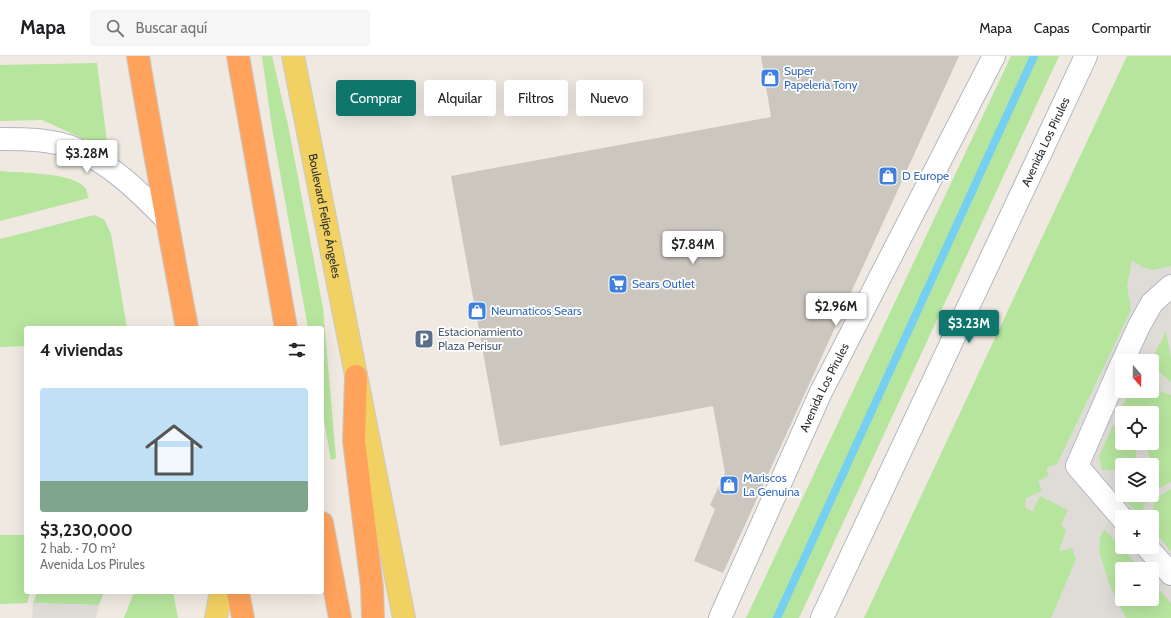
<!DOCTYPE html>
<html lang="es">
<meta charset="utf-8">
<style>
body{margin:0;font-family:Cabin,sans-serif;background:#f6f6f6;color:#202124;height:100vh;display:flex;flex-direction:column;font-size:15px;white-space:nowrap}
*{box-sizing:border-box;margin:0}
p{font-size:13px;color:#757577}
.icon{flex:none;width:22px;height:22px;fill:none;stroke:currentColor;stroke-width:2;stroke-linecap:round;stroke-linejoin:round}
.map{position:relative;flex:1;overflow:hidden}
.sheet{position:absolute;left:24px;top:270px;width:300px;height:268px;display:flex;flex-direction:column;background:#fff;border-radius:4px;box-shadow:0 4px 16px #0002}
.sheet>*{flex:none}
.top-card{position:absolute;left:336px;top:24px;width:380px;height:36px;display:flex;gap:8px}
.needle{width:26px;rotate:160deg}
.controls{position:absolute;left:1115px;top:298px;display:grid;gap:8px}
.controls a{display:grid;place-items:center;width:44px;height:44px;border-radius:4px;background:#fff;box-shadow:0 4px 16px #0002;font-size:20px}
.price{position:absolute;translate:-50% -34px;padding:0 9px;border-radius:4px;background:#fff;color:#222;font-size:13px;line-height:26px;filter:drop-shadow(0 1px 2px #0008)}
.price::after{content:'';position:absolute;left:50%;top:24px;width:12px;height:9px;margin-left:-6px;background:inherit;clip-path:polygon(0 0,100% 0,50% 100%)}
.price.current{background:#0f766e;color:#fff}
ul{padding:0;list-style:none}
li{display:grid;align-content:center;gap:8px;height:212px;padding:0 16px}
li span{display:grid;place-items:center;height:124px;border-radius:4px;color:#555}
li>.icon{margin-inline-start:auto}
span .icon{width:72px;height:72px;fill:#fffc;stroke-width:1}
li b{font-size:17px}
h2{display:flex;justify-content:space-between;align-items:center;height:48px;padding:0 16px;font-size:17px}
.tag{padding:0 14px;border-radius:4px;background:#fff;box-shadow:0 4px 16px #0002;font-size:14px;line-height:36px}
.tag.current{background:#0f766e;color:#fff}
header{display:flex;align-items:center;gap:24px;box-sizing:border-box;height:56px;padding:0 20px;background:#fff;border-bottom:1px solid #e0e0e0}
header strong{font-size:19px}
nav{display:flex;gap:22px;margin-inline-start:auto;font-size:14px}
.search{width:280px;height:36px;background:#f6f6f6;display:flex;align-items:center;gap:10px;box-sizing:border-box;padding:0 14px;border-radius:4px;color:#757577;font-size:15px}
.map>svg:first-child{display:block}
</style>
<header>
<strong>Mapa</strong>
<div class="search"><svg class="icon" aria-label="search" viewBox="0 0 24 24"><circle cx="10" cy="10" r="6"/><path d="M15 15l6 6"/></svg>Buscar aquí</div>
<nav><a>Mapa</a><a>Capas</a><a>Compartir</a></nav>
</header>
<div class="map">
<svg width="1171" height="562" viewBox="0 0 1171 562">
<rect width="100%" height="100%" fill="#efe9e1"/>
<!-- green -->
<g fill="#b6e59e" fill-rule="evenodd">
<path d="M262,0H272L288,69L323,252L336,402L331,404L322,353V272H308L272,72Z"/>
<path d="M1011,0H1059L799,562H746Z"/>
<path d="M1127,0H1171V562H864ZM1122,305H1152V335H1122ZM1122,357H1152V387H1122ZM1122,409H1152V439H1122ZM1122,461H1152V491H1122ZM1122,513H1152V543H1122Z"/>
<path d="M97,7L108,94L42,64L0,65V9Z"/>
<path d="M0,115C19,117 76,116 86,133C87,136 88,140 89,142L0,165Z"/>
<path d="M94,159L104,163L111,178L127,272H26V290L0,291V183Z"/>
<path d="M0,479H26V536H30L27,547L0,548Z"/>
<path d="M37,536H104L99,549L33,547Z"/>
<path d="M134,536H173L178,562H124Z"/>
</g>
<!-- plaza -->
<g fill="#dfdcd8">
<path d="M1132,204L1142,211L1152,214L1171,210V302L1166,275L1151,305H1122V335H1130L1117,360L1122,371V382L1113,369L1099,400L1102,414H1117L1122,417V430L1116,433L1121,442L1141,459L1145,447L1150,439H1152V436L1171,426V433L1156,442L1150,461H1122V491H1152V473L1171,495V547L1152,526V513H1141L1104,473L1100,481L1099,495L1110,530L1126,562H1051L1076,503L1072,492L1059,495L1066,474L1061,469L1068,454L1040,440L1032,456L1025,451L1026,442L1042,435L1038,425L1049,420L1046,412L1057,408L1131,254L1127,230Z"/>
<path d="M1152,309L1171,326V339L1152,332Z"/>
<path d="M1127,387H1144L1149,398L1150,409H1136V394Z"/>
<path d="M33,547L54,548L99,549L96,562H32Z"/>
</g>
<g fill="none" stroke-linecap="round" stroke-linejoin="round">
<!-- stream -->
<path stroke="#75cff0" stroke-width="8" d="M777,562L1034,0"/>
</g>
<!-- building -->
<path fill="#cbc7bf" d="M761,0H959L723,517L694,505L715,453L710,449L725,417L713,350L500,390L451,120L771,61Z"/>
<g fill="none" stroke-linecap="round" stroke-linejoin="round">
<!-- minor casing -->
<g stroke="#b4b7c1" stroke-width="24">
<g id="minor">
<path d="M0,83C25,83 53,83 76,93C112,108 140,137 167,164"/>
<path d="M1123,305L1139,270L1152,247L1171,230"/>
<path d="M1122,307L1077,410L1122,462"/>
<path d="M1147,491L1171,518"/>
<path id="s1" d="M720,562L821,336L994,0"/>
<path id="s2" d="M822,562L1086,0"/>
</g>
</g>
<!-- major casing -->
<g stroke="#c9c9c9" stroke-width="24">
<g id="major">
<path id="s3" d="M293,0L404,562"/>
<path d="M216,562L221,536"/>
</g>
</g>
<!-- highway casing -->
<g stroke="#c9c9c9" stroke-width="24">
<g id="highway">
<path d="M138,0C153,91 170,181 187,272"/>
<path d="M238,0L286,272"/>
<path d="M356,320L354,385L372,531L373,562"/>
<path d="M322,467L340,562"/>
<path d="M238,536L243,562"/>
</g>
</g>
<!-- minor -->
<use href="#minor" stroke="#fff" stroke-width="22"/>
<!-- major -->
<use href="#major" stroke="#f2d163" stroke-width="22"/>
<!-- highway -->
<use href="#highway" stroke="#ffa35c" stroke-width="22"/>
</g>
<!-- icons -->
<defs>
<g id="shop-square" transform="scale(1)"><rect x="-9" y="-9" width="18" height="18" rx="4" fill="#3f7fe0" stroke="#fff"/><path d="M-5-2.5h2.3a2.7 3.5 0 0 1 5.4 0H5L5.5 6h-11ZM-1.5-2.5h3a1.5 2.3 0 0 0-3 0Z" fill="#fff"/></g>
<g id="supermarket-square" transform="scale(1)"><rect x="-9" y="-9" width="18" height="18" rx="4" fill="#3f7fe0" stroke="#fff"/><path d="M-6-5.5h2.5l.6 2H6L4.5 2H-2.5L-4.4-4H-6ZM-1.5 3.2a1.3 1.3 0 1 0 .1 0ZM3 3.2a1.3 1.3 0 1 0 .1 0Z" fill="#fff"/></g>
<g id="parking-square" transform="scale(1)"><rect x="-9" y="-9" width="18" height="18" rx="4" fill="#5c6f8a" stroke="#fff"/><path d="M-3.5-5.5H1a3.5 3.5 0 0 1 0 7H-1V5.5H-3.5ZM-1-3.4V-.6H.8a1.4 1.4 0 0 0 0-2.8Z" fill="#fff"/></g>
</defs>
<g fill-rule="evenodd">
<use href="#shop-square" x="770" y="22"/>
<use href="#shop-square" x="888" y="120"/>
<use href="#supermarket-square" x="618" y="228"/>
<use href="#shop-square" x="477" y="255"/>
<use href="#parking-square" x="424" y="283"/>
<use href="#shop-square" x="729" y="429"/>
</g>
<g text-anchor="middle" stroke-width="3.5" stroke-linejoin="round" paint-order="stroke">
<!-- shop labels -->
<g font-size="12" fill="#366cbe" stroke="#fff" text-anchor="start">
<text x="784" y="19">Super<tspan x="784" dy="14">Papeleria Tony</tspan></text>
<text x="902" y="124">D Europe</text>
<text x="632" y="232">Sears Outlet</text>
<text x="491" y="259">Neumaticos Sears</text>
<text x="743" y="426">Mariscos<tspan x="743" dy="14">La Genuina</tspan></text>
</g>
<!-- street labels -->
<g font-size="12" fill="#2e2e2e" stroke="#fff">
<text dy="4" stroke="none"><textPath href="#s2" startOffset="526">Avenida Los Pirules</textPath></text>
<text dy="4" stroke="none"><textPath href="#s3" startOffset="163">Boulevard Felipe Ángeles</textPath></text>
<text dy="4" stroke="none"><textPath href="#s1" startOffset="253">Avenida Los Pirules</textPath></text>
</g>
<!-- service labels -->
<g font-size="12" fill="#4e5e75" stroke="#fff" text-anchor="start">
<text x="438" y="280">Estacionamiento<tspan x="438" dy="14">Plaza Perisur</tspan></text>
</g>
</g>
</svg>
<div class="controls">
<a><svg class="needle" viewBox="-14 -14 28 28"><path d="M0-13l5 13h-10z" fill="#e53935"/><path d="M0 13l5-13h-10z" fill="#757577"/></svg></a>
<a><svg class="icon" aria-label="locate" viewBox="0 0 24 24"><circle cx="12" cy="12" r="6"/><path d="M12 2v4M12 18v4M2 12h4M18 12h4"/></svg></a>
<a><svg class="icon" aria-label="layers" viewBox="0 0 24 24"><path d="M12 4l9 5-9 5-9-5zM3 14l9 5 9-5"/></svg></a>
<a>+</a>
<a>−</a>
</div>
<b class="price" style="left:87px;top:118px">$3.28M</b>
<b class="price" style="left:693px;top:209px">$7.84M</b>
<b class="price" style="left:836px;top:271px">$2.96M</b>
<b class="price current" style="left:969px;top:288px">$3.23M</b>
<div class="top-card">
<a class="tag current">Comprar</a>
<a class="tag">Alquilar</a>
<a class="tag">Filtros</a>
<a class="tag">Nuevo</a>
</div>
<section class="sheet">
<h2>4 viviendas<svg class="icon" aria-label="filters" viewBox="0 0 24 24"><path d="M4 7h16M4 17h16"/><circle cx="9" cy="7" r="2"/><circle cx="15" cy="17" r="2"/></svg></h2>
<ul>
<li><span style="background:linear-gradient(#bfe0f5 75%,#7fa58c 0)"><svg class="icon" aria-label="home" viewBox="0 0 24 24"><path d="M3 11l9-7 9 7M6 9v11h12V9"/></svg></span><div><b>$3,230,000</b><p>2 hab. · 70 m²</p><p>Avenida Los Pirules</p></div></li>
</ul>
</section>
</div>
